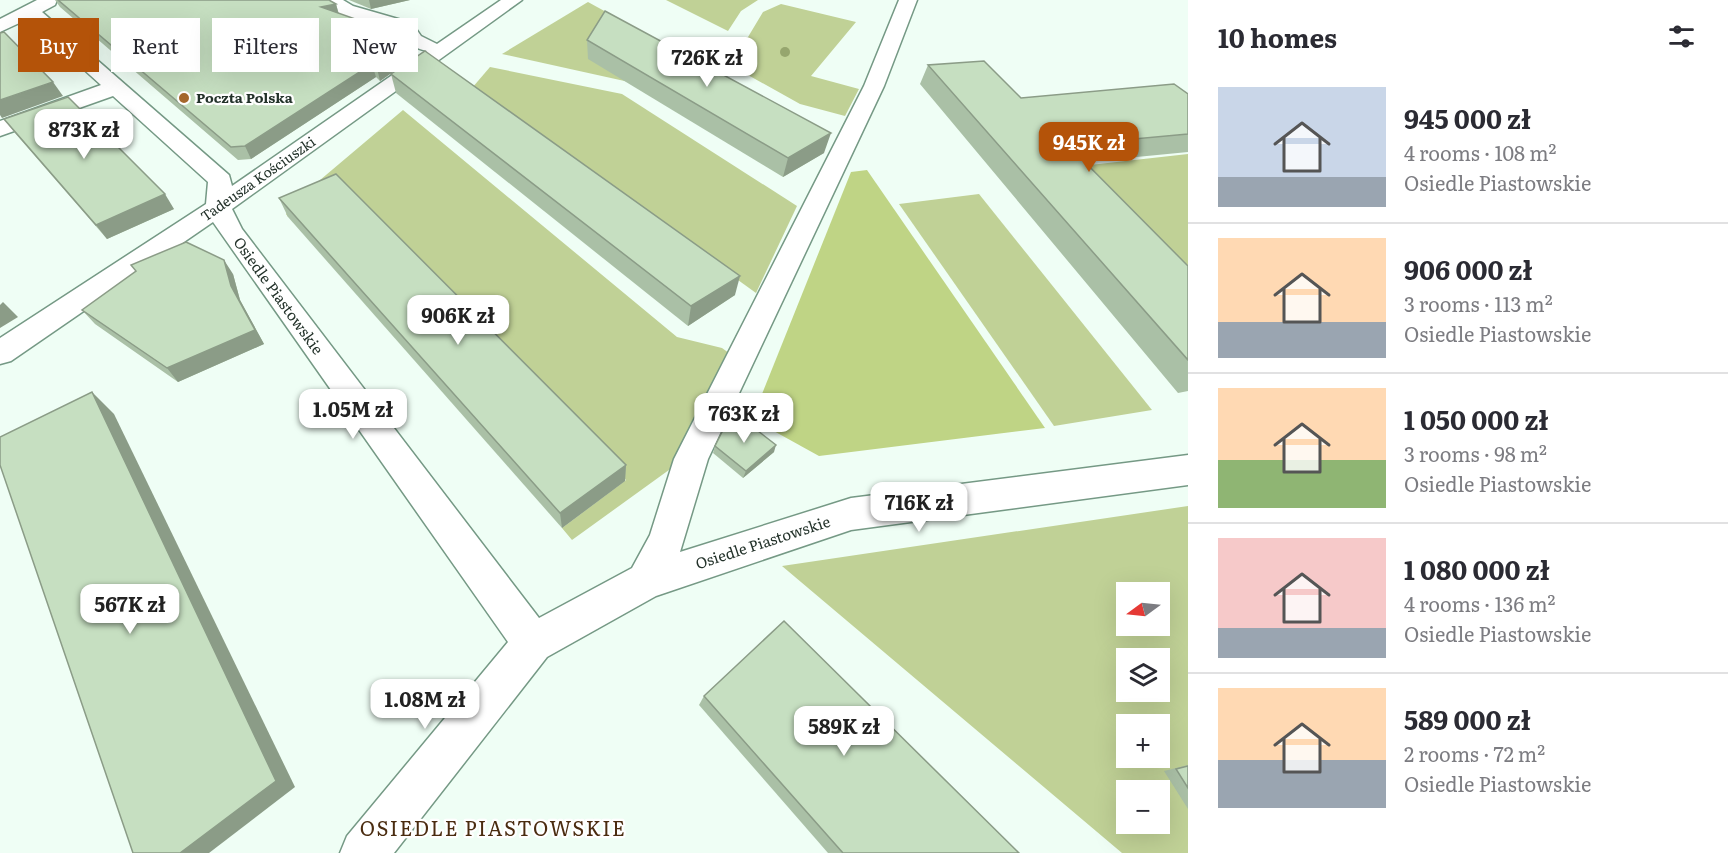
<!DOCTYPE html>
<meta charset="utf-8">
<style>
body{margin:0;font-family:Literata,serif;background:#f2f2f3;color:#2b2b33;height:100vh;display:flex;flex-direction:column;font-size:22px;white-space:nowrap}
*{box-sizing:border-box;margin:0}
p{font-size:20px;color:#7c7c81}
.icon{flex:none;width:33px;height:33px;fill:none;stroke:currentColor;stroke-width:2;stroke-linecap:round;stroke-linejoin:round}
.map{position:relative;flex:1;overflow:hidden}
.panel{display:flex;flex-direction:column;background:#fff;width:540px}
.panel>*{flex:none}
.top-card{position:absolute;left:18px;top:18px;width:570px;height:54px;display:flex;gap:12px}
.needle{width:39px;rotate:255deg}
.tools{position:absolute;left:1116px;top:582px;display:grid;gap:12px}
.tools a{display:grid;place-items:center;width:54px;height:54px;border-radius:0px;background:#fff;box-shadow:0 6px 24px #0002;font-size:30px}
.price{position:absolute;translate:-50% -51px;padding:0 14px;border-radius:12px;background:#fff;color:#222;font-size:20px;line-height:39px;filter:drop-shadow(0 2px 3px #0008)}
.price::after{content:'';position:absolute;left:50%;top:36px;width:18px;height:14px;margin-left:-9px;background:inherit;clip-path:polygon(0 0,100% 0,50% 100%)}
.price.on{background:#b45309;color:#fff}
ul{padding:0;list-style:none}
li{display:flex;align-items:center;gap:18px;height:150px;padding:0 30px}
li+li{border-top:2px solid #e1e1e2}
li span{display:grid;place-items:center;flex:none;width:168px;height:120px;border-radius:0px;color:#555}
li>.icon{margin-inline-start:auto}
span .icon{width:72px;height:72px;fill:#fffc;stroke-width:1}
li b{font-size:26px}
h2{display:flex;justify-content:space-between;align-items:center;height:72px;padding:0 30px;font-size:26px}
.chip{padding:0 21px;border-radius:0px;background:#fff;box-shadow:0 6px 24px #0002;font-size:21px;line-height:54px}
.chip.on{background:#b45309;color:#fff}
main{display:flex;flex:1;min-height:0}
.map>svg:first-child{display:block}
</style>
<main>
<div class="map">
<svg width="1188" height="853" viewBox="0 0 1188 853">
<rect width="100%" height="100%" fill="#effef5"/>
<!-- green -->
<g fill="#c0d196" fill-rule="evenodd">
<path d="M666,0H758L741,11L728,31Z"/>
<path d="M588,2L688,57L629,82L502,54Z"/>
<path d="M781,4L856,22L811,76L859,89L845,116L800,104L714,56L748,37L763,12Z"/>
<path d="M490,67L622,94L797,206L756,293L472,88Z"/>
<path d="M403,110L677,337L722,348L733,356L680,462L572,540L562,528L626,480L344,194L288,217L286,214L294,202Z"/>
<path d="M1188,154V276L1081,166Z"/>
<path d="M979,194L1152,410L1054,426L899,204Z"/>
<path d="M1188,506V853H1122L782,566ZM1126,592H1160V626H1126ZM1126,658H1160V692H1126ZM1126,724H1160V758H1126ZM1126,790H1160V824H1126Z"/>
</g>
<!-- forest -->
<path fill="#bfd485" d="M867,170L1045,428L819,456L752,419L851,172Z"/>
<g fill="none" stroke-linecap="round" stroke-linejoin="round">
<!-- minor casing -->
<g stroke="#759985" stroke-width="3">
<path id="minor" d="M37,0H57L55,5L42,12L229,175L232,186L427,51C405,46 409,37 396,30C374,18 337,23 321,0H343L353,6L412,23L421,36L437,44L501,0H522L232,209L242,229L539,618L632,568L650,535L674,459L864,86L899,0H917L884,86L708,459L680,552L851,498L1188,455V485L851,530L656,596L547,657L394,853H340L347,836L508,642L213,222L11,361L0,364V338L206,204L208,182L113,96L0,136V121L101,85L28,19L0,32V19Z"/>
</g>
<!-- minor -->
<use href="#minor" fill="#fff" fill-rule="evenodd"/>
</g>
<!-- trees -->
<circle fill="#96a66e" cx="785" cy="52" r="5"/>
<!-- wall -->
<g fill="#aac0a6">
<path d="M55,0H329L336,4L339,14L415,52L412,54L413,58L380,81L376,77L251,159L238,160L60,7Z"/>
<path d="M349,0H410L371,9Z"/>
<path d="M587,40L824,153L783,177L588,59Z"/>
<path d="M928,65L1021,98L1188,94V152L1085,162L1188,266V391L1178,393L920,84Z"/>
<path d="M391,74L735,295L688,326L396,93Z"/>
<path d="M4,119L174,209L107,239L15,133Z"/>
<path d="M279,198L626,465L625,481L562,528L288,217Z"/>
<path d="M233,274L240,300L264,344L178,382L95,324L82,310Z"/>
<path d="M715,446L774,452L743,478L713,453Z"/>
<path d="M704,696L1019,853H828L699,705Z"/>
<path d="M1188,765V809L1164,771Z"/>
</g>
<!-- shaded-wall -->
<g fill="#8b9c87">
<path d="M369,0H410L371,9Z"/>
<path d="M336,4L339,16L321,7Z"/>
<path d="M412,39L415,52L412,54L413,58L380,81L377,68Z"/>
<path d="M372,64L376,77L251,159L245,146Z"/>
<path d="M53,82L63,96L2,118L0,115V100Z"/>
<path d="M831,133L824,153L783,177L788,158Z"/>
<path d="M165,194L174,209L107,239L96,225Z"/>
<path d="M224,260L233,274L240,300L264,344L178,382L167,368Z"/>
<path d="M740,276L735,295L688,326L691,306Z"/>
<path d="M3,302L18,317L0,328V305Z"/>
<path d="M92,392L114,414L295,787L209,853H180Z"/>
<path d="M776,445L774,452L743,478L746,471Z"/>
<path d="M626,465L625,481L562,528L560,513Z"/>
</g>
<!-- building -->
<g fill="#c6dfc1" stroke="#8b9c87" stroke-width="1.5">
<path d="M58,0H329L336,4L321,7L412,39L407,43L410,45L377,68L372,64L245,146L231,147Z"/>
<path d="M605,11L831,133L788,158L587,40Z"/>
<path d="M4,32L53,82L0,100V33Z"/>
<path d="M425,51L740,276L691,306L391,74Z"/>
<path d="M984,61L1021,98L1174,84L1188,94V134L1068,145L1188,266V360L928,65Z"/>
<path d="M68,97L165,194L96,225L4,119Z"/>
<path d="M336,174L626,465L560,513L279,198Z"/>
<path d="M186,242L224,260L231,286L255,330L167,368L82,310L136,271L131,265Z"/>
<path d="M92,392L276,781L180,853H133L0,465V437Z"/>
<path d="M740,417L776,445L746,471L715,446L722,432Z"/>
<path d="M784,621L1019,853H843L704,696Z"/>
<path d="M1188,766V788L1176,769Z"/>
</g>
<!-- markers -->
<circle fill="#a5672c" stroke="#fff" stroke-width="2" cx="184" cy="98" r="6"/>
<g text-anchor="middle" stroke-width="4.5" stroke-linejoin="round" paint-order="stroke">
<!-- far-poi labels -->
<g font-size="14" font-weight="bold" fill="#23322a" stroke="#fff" text-anchor="start">
<text x="196" y="103">Poczta Polska</text>
</g>
<!-- far-street labels -->
<g font-size="14" fill="#23322a" stroke="#fff">
<text transform="translate(258 179) rotate(-35)" y="5">Tadeusza Kościuszki</text>
</g>
<!-- street labels -->
<g font-size="15" fill="#23322a" stroke="#fff">
<text transform="translate(278 296) rotate(54)" y="5">Osiedle Piastowskie</text>
<text transform="translate(763 543) rotate(-18)" y="5">Osiedle Piastowskie</text>
</g>
<!-- near-neighbourhood labels -->
<g font-size="20" letter-spacing="1.5" fill="#4a2c10" stroke="#fff">
<text x="493" y="836">OSIEDLE PIASTOWSKIE</text>
</g>
</g>
</svg>
<div class="tools">
<a><svg class="needle" viewBox="-14 -14 28 28"><path d="M0-13l5 13h-10z" fill="#e53935"/><path d="M0 13l5-13h-10z" fill="#7c7c81"/></svg></a>
<a><svg class="icon" aria-label="layers" viewBox="0 0 24 24"><path d="M12 4l9 5-9 5-9-5zM3 14l9 5 9-5"/></svg></a>
<a>+</a>
<a>−</a>
</div>
<b class="price" style="left:707px;top:88px">726K zł</b>
<b class="price" style="left:84px;top:160px">873K zł</b>
<b class="price on" style="left:1089px;top:173px">945K zł</b>
<b class="price" style="left:458px;top:346px">906K zł</b>
<b class="price" style="left:353px;top:440px">1.05M zł</b>
<b class="price" style="left:744px;top:444px">763K zł</b>
<b class="price" style="left:919px;top:533px">716K zł</b>
<b class="price" style="left:130px;top:635px">567K zł</b>
<b class="price" style="left:425px;top:730px">1.08M zł</b>
<b class="price" style="left:844px;top:757px">589K zł</b>
<div class="top-card">
<a class="chip on">Buy</a>
<a class="chip">Rent</a>
<a class="chip">Filters</a>
<a class="chip">New</a>
</div>
</div>
<section class="panel">
<h2>10 homes<svg class="icon" aria-label="filters" viewBox="0 0 24 24"><path d="M4 7h16M4 17h16"/><circle cx="9" cy="7" r="2"/><circle cx="15" cy="17" r="2"/></svg></h2>
<ul>
<li><span style="background:linear-gradient(#c9d6e8 75%,#9aa5b1 0)"><svg class="icon" aria-label="home" viewBox="0 0 24 24"><path d="M3 11l9-7 9 7M6 9v11h12V9"/></svg></span><div><b>945 000 zł</b><p>4 rooms · 108 m²</p><p>Osiedle Piastowskie</p></div></li>
<li><span style="background:linear-gradient(#ffd9b3 70%,#9aa5b1 0)"><svg class="icon" aria-label="home" viewBox="0 0 24 24"><path d="M3 11l9-7 9 7M6 9v11h12V9"/></svg></span><div><b>906 000 zł</b><p>3 rooms · 113 m²</p><p>Osiedle Piastowskie</p></div></li>
<li><span style="background:linear-gradient(#ffd9b3 60%,#8fb573 0)"><svg class="icon" aria-label="home" viewBox="0 0 24 24"><path d="M3 11l9-7 9 7M6 9v11h12V9"/></svg></span><div><b>1 050 000 zł</b><p>3 rooms · 98 m²</p><p>Osiedle Piastowskie</p></div></li>
<li><span style="background:linear-gradient(#f6c9c9 75%,#9aa5b1 0)"><svg class="icon" aria-label="home" viewBox="0 0 24 24"><path d="M3 11l9-7 9 7M6 9v11h12V9"/></svg></span><div><b>1 080 000 zł</b><p>4 rooms · 136 m²</p><p>Osiedle Piastowskie</p></div></li>
<li><span style="background:linear-gradient(#ffd9b3 60%,#9aa5b1 0)"><svg class="icon" aria-label="home" viewBox="0 0 24 24"><path d="M3 11l9-7 9 7M6 9v11h12V9"/></svg></span><div><b>589 000 zł</b><p>2 rooms · 72 m²</p><p>Osiedle Piastowskie</p></div></li>
</ul>
</section>
</main>
